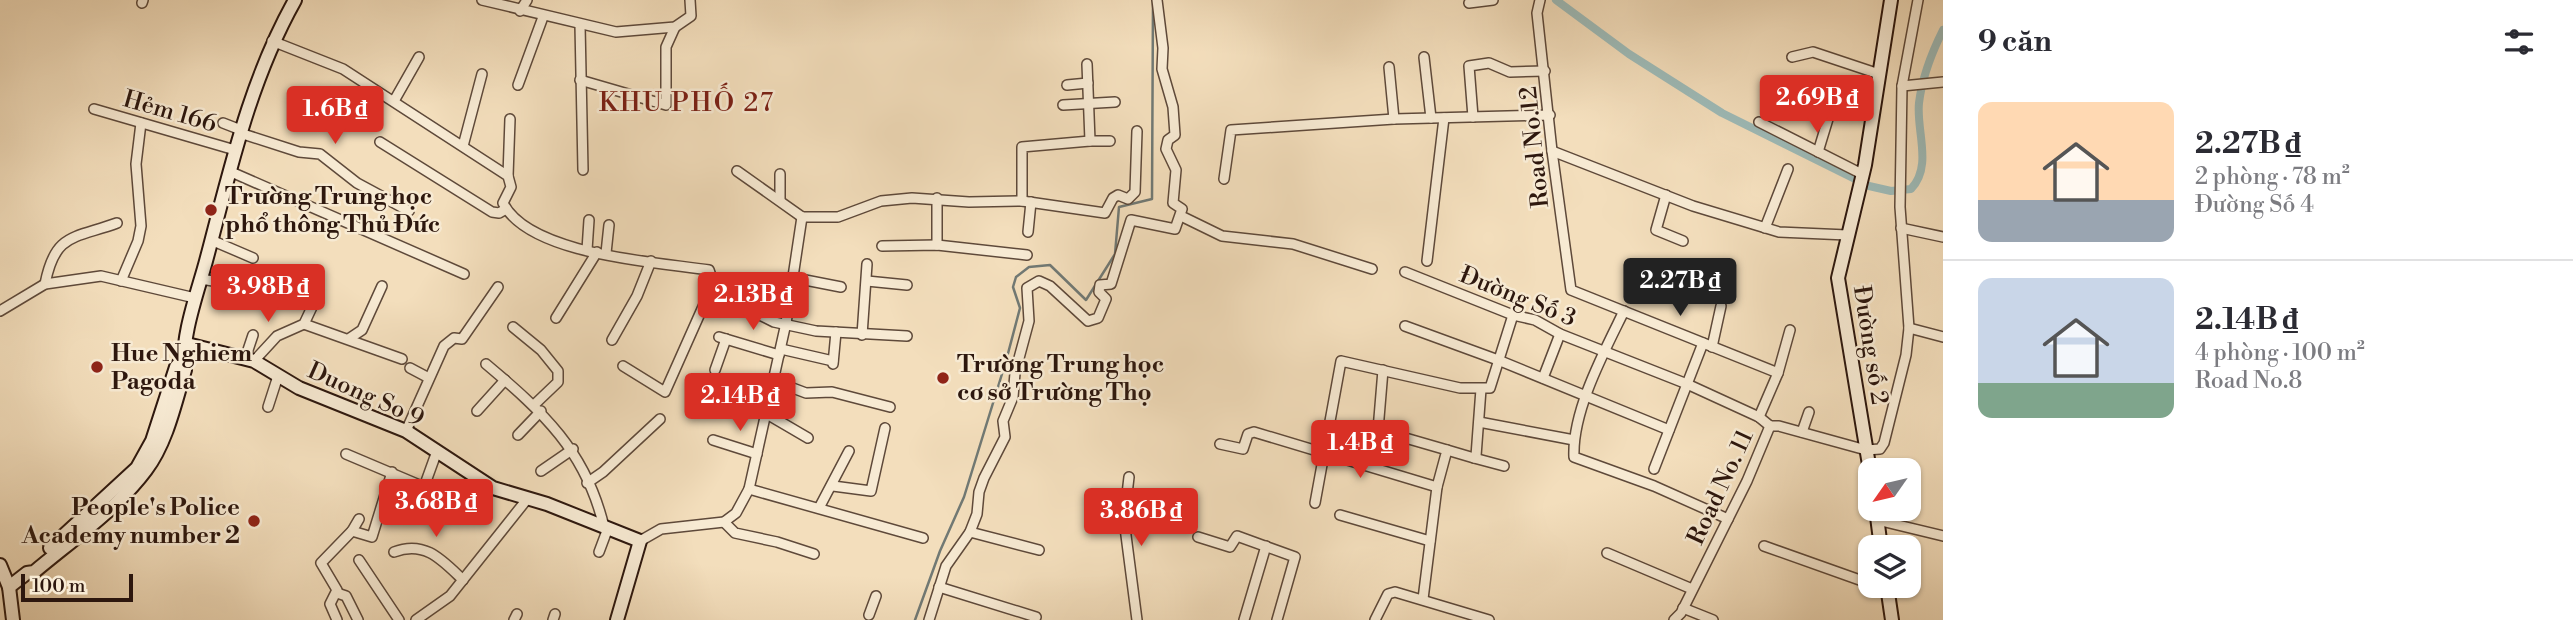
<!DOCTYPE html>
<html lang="vi">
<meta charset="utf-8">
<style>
body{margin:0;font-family:"Libre Bodoni",serif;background:#f7f7f7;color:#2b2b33;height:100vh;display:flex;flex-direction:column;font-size:26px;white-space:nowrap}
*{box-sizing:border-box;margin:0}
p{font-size:23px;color:#7c7c81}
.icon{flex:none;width:38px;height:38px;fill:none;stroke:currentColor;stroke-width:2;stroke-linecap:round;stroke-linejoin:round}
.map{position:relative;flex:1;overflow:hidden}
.panel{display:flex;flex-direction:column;background:#fff;width:630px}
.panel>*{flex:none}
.needle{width:46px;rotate:236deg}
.tools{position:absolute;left:1858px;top:458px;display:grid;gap:14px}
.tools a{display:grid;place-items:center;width:63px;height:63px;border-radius:14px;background:#fff;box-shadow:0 2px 5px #0004;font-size:35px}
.scale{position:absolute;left:21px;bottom:18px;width:112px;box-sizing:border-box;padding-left:7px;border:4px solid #2d170e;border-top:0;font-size:19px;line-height:24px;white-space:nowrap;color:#2d170e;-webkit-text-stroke:5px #f7ead3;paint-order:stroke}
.price{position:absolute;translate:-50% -60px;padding:0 16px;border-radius:7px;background:#d93025;color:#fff;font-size:23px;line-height:46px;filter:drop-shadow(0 2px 4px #0008)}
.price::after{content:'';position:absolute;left:50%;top:42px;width:21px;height:16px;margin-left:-10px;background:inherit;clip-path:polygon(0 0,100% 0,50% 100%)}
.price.current{background:#222;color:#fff}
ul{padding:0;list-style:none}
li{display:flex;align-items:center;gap:21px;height:175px;padding:0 35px}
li+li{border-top:2px solid #e1e1e2}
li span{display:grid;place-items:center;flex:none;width:196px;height:140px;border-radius:14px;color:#555}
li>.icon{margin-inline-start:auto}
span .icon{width:84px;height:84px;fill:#fffc;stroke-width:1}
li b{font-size:30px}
h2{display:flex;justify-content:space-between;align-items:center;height:84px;padding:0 35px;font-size:30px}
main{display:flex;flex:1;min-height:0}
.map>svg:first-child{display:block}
</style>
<main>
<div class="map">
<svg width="1943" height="620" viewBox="0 0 1943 620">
<rect width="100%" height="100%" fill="#f3debc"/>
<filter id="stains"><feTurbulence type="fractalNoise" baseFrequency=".00286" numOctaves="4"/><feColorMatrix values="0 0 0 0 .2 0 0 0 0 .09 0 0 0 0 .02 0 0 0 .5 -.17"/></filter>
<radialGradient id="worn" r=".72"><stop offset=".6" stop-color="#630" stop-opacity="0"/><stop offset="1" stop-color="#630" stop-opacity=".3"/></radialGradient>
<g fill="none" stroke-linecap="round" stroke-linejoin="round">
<!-- stream -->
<path stroke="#717974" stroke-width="2.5" d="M915,620L940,551L964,497L1006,361L1020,308L1013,287L1016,277L1029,267L1050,265L1086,300L1115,254L1119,207L1152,199L1153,0"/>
<!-- canal -->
<path stroke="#9ebbb8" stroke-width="8" d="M1556,0L1629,54L1722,113L1869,186L1891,191L1911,189C1933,166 1916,131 1919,103C1922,78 1932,52 1943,30"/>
<!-- street casing -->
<g stroke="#5e493a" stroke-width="12">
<g id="street">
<path d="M482,0L616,32L675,27L691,16L690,0"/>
<path d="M1540,0L1537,13L1552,151L1571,290L1778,373"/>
<path d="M142,3L143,0"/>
<path d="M1469,3L1493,0"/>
<path d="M520,11L527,0"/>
<path d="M580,25L583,170"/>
<path d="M272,41L343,69L508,176L511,187L503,203C529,255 656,262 709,270L717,294L774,322L816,331L907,336"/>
<path d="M1424,57L1431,118"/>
<path d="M1792,57L1813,52L1879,74"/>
<path d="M1087,64L1090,141H1110"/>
<path d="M1389,67L1394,119"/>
<path d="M580,80L666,105V47L675,27"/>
<path d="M518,85L543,17"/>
<path d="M1067,85L1088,83"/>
<path d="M1902,86L1943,82"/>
<path d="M394,101L419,57"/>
<path d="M1063,105L1115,102"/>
<path d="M94,109L235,150"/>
<path d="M1473,117L1469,66L1489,63L1510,72L1545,71"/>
<path d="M1759,122L1862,174"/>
<path d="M223,123L241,130"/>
<path d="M240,133L299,152L320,154L357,183L409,211"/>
<path d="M380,142L492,212L499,213L506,209"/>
<path d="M463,146L482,74"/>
<path d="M1552,151L1693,206L1779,232L1847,235"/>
<path d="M1818,152L1828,119"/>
<path d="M229,171L464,274"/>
<path d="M737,171L802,217"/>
<path d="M508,176L510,119"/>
<path d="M1224,179L1231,130L1394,119L1550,115"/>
<path d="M1666,195L1656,230L1683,241"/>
<path d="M780,199V174"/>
<path d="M1022,201V147L1090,141"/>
<path d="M1181,216L1222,236L1293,244L1372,269"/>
<path d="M802,217H838L881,201L912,198L969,202L1022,201L1105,213L1113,198L1118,195L1128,199L1135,192L1137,131"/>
<path d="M1765,228L1788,169"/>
<path d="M1901,228L1943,237"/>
<path d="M1028,232L1031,202"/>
<path d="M211,240L253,258"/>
<path d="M937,245V198"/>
<path d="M882,246L937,245L1027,255"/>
<path d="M587,250L589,220"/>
<path d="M606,253L609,225"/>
<path d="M1427,261L1444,118"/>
<path d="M1405,272L1513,315L1535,320L1560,334L1687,384L1759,417L1770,426"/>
<path d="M795,278L841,287"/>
<path d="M201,279L219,282L220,277L231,274"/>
<path d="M121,281L138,241L141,226L136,164L141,123"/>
<path d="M867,281L907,285"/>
<path d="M45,284C55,233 73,239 117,223"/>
<path d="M0,311L45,284L101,276L195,298"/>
<path d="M1624,311C1604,352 1572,411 1574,457L1654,486L1728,519"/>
<path d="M556,318L597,252"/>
<path d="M304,324L402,359"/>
<path d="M1405,326L1498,360L1669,430"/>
<path d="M513,327L541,350L558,371V382L535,404"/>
<path d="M1909,328L1943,337"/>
<path d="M862,335L867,264"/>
<path d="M719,337L779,355"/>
<path d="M350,338L362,330L382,286"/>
<path d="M612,340L637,296L651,261"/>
<path d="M1712,347L1721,306"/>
<path d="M781,349L833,361"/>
<path d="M245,359L253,335"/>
<path d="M254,361L277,336L304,324L312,307"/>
<path d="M486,364C543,412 586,451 604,527"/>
<path d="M833,364L836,332"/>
<path d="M623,366L665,392L714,282"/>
<path d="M410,368L427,377"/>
<path d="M715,370L726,339"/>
<path d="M1543,378L1560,334"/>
<path d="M774,381L806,393L832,392L890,407"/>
<path d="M268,407L278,376"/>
<path d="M477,411L505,380"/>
<path d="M767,414L808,438"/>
<path d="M1759,417L1778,373L1790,330"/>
<path d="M1479,422L1574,440"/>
<path d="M1770,426H1779L1866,450L1880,449L1884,443L1906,355L1909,328L1900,207L1902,86L1918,0"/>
<path d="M1378,430L1383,370"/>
<path d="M406,431L444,346L454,338L462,339L498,287"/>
<path d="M1802,432L1809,412"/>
<path d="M518,435L541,411"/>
<path d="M1402,437L1447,450L1437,487L1423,599"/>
<path d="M713,440L757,454"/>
<path d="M1220,444L1243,449L1248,434L1254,432L1437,487"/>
<path d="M1447,450L1474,458L1476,456L1481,389"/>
<path d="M346,454L424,487L437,451"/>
<path d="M1474,458L1504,466"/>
<path d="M1654,469L1703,343"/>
<path d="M541,471L573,449"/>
<path d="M1129,477L1124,520L1137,620"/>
<path d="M587,483L603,472L660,419"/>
<path d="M833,486L871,491L885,428"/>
<path d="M749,489L923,538"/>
<path d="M1315,503L1341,361L1460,388H1490L1513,315"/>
<path d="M819,508L849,451"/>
<path d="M1340,515L1430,541"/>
<path d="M1877,520L1943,536"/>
<path d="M724,522L735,533L777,542L814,554"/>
<path d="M352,531L372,537L392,472"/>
<path d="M970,532L1039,550"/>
<path d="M1198,537L1230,547L1237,536L1295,557L1277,620"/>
<path d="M640,541L661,529L724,522L736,513L749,489L786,323L802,217"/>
<path d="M1764,546L1871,584"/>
<path d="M394,552C425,540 442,560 463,580"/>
<path d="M599,552L608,528"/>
<path d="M1607,553L1692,589"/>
<path d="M359,560L399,620"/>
<path d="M939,587L1036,617"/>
<path d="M337,593L346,596L358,620"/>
<path d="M1683,608L1713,620"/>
<path d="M869,615L876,596"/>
<path d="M337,620L330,604L337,590L321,563L352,531L359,519"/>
<path d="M416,620L450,596L528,498"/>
<path d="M514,620L517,614"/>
<path d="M553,620L555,614"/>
<path d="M929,620L946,566L970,532L977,514L979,492L984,478L1005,437L1003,421L1013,397L1015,373L1029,321L1027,288L1039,281L1050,286L1088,321L1098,318L1106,299L1099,292L1100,285L1111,284L1131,220L1175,229L1182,209L1173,203L1176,170L1166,149L1168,140L1175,135L1173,107L1162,69L1163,48L1157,0"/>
<path d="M1244,620L1266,546"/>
<path d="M1375,620L1388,594L1395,592L1489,620"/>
<path d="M1674,620L1681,613L1747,481L1770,426"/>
</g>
</g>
<!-- secondary casing -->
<g stroke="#2d170e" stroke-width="16">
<g id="secondary">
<path d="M187,344L254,361L299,388L406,431L493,488L547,504L640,541L617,620"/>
<path d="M1871,477L1838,278L1865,165L1891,0"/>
<path d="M1876,509L1881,548"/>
<path d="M50,548L137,468L152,441L176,367L183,359"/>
<path d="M0,565L9,587L13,620"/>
<path d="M1887,586L1892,620"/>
<path d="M9,587L27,573L34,572C72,540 117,509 146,470C167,442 175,403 185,370C180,339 198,291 206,261C230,171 249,82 295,0"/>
</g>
</g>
<!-- street -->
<use href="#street" stroke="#f7ead3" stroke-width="9"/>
<!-- secondary -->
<use href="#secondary" stroke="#f7ead3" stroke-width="12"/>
</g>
<!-- markers -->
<g fill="#8f2418" stroke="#f7ead3" stroke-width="2.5">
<circle cx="211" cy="210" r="7"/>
<circle cx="97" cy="367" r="7"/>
<circle cx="943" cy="378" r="7"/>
<circle cx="254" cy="521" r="7"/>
</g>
<g text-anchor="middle" stroke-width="5" stroke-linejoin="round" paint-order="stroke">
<!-- street labels -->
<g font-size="24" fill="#2d170e" stroke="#f7ead3">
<text transform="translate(170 111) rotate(16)" y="8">Hẻm 166</text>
<text transform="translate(1534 147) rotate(-96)" y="8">Road No.12</text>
<text transform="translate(1518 296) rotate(22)" y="8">Đường Số 3</text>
<text transform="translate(1871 345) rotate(81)" y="8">Đường số 2</text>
<text transform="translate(366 394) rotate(24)" y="8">Duong So 9</text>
<text transform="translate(1720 487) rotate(-65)" y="8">Road No. 11</text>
</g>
<!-- poi labels -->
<g font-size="24" font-weight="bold" fill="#2d170e" stroke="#f7ead3" text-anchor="start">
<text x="225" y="204">Trường Trung học<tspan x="225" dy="28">phổ thông Thủ Đức</tspan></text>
<text x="111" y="361">Hue Nghiem<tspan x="111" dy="28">Pagoda</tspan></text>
<text x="957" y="372">Trường Trung học<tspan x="957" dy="28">cơ sở Trường Thọ</tspan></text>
<text x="240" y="515" text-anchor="end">People's Police<tspan x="240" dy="28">Academy number 2</tspan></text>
</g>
<!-- neighbourhood labels -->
<g font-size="26" letter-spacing="2" fill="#7a1f14" stroke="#f7ead3">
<text x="687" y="111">KHU PHỐ 27</text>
</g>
</g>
<rect width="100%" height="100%" filter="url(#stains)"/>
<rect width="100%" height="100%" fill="url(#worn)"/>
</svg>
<div class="tools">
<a><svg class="needle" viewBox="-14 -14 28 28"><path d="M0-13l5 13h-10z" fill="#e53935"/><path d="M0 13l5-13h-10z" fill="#7c7c81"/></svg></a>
<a><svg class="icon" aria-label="layers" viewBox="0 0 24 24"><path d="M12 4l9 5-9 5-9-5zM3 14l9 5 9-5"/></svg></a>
</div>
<div class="scale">100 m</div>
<b class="price" style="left:1817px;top:135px">2.69B ₫</b>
<b class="price" style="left:335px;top:146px">1.6B ₫</b>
<b class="price current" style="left:1680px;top:318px">2.27B ₫</b>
<b class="price" style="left:268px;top:324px">3.98B ₫</b>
<b class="price" style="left:753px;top:332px">2.13B ₫</b>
<b class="price" style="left:740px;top:433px">2.14B ₫</b>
<b class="price" style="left:1360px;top:480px">1.4B ₫</b>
<b class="price" style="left:436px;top:539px">3.68B ₫</b>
<b class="price" style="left:1141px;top:548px">3.86B ₫</b>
</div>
<section class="panel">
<h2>9 căn<svg class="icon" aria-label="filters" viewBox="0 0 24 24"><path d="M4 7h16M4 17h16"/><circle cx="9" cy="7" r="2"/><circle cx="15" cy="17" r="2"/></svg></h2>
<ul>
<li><span style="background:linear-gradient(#ffd9b3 70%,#9aa5b1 0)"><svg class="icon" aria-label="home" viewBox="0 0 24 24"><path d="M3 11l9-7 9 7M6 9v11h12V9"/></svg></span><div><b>2.27B ₫</b><p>2 phòng · 78 m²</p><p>Đường Số 4</p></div></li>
<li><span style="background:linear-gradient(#c9d6e8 75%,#7fa58c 0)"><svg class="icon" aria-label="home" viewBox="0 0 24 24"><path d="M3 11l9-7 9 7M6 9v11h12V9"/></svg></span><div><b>2.14B ₫</b><p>4 phòng · 100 m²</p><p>Road No.8</p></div></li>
</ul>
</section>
</main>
